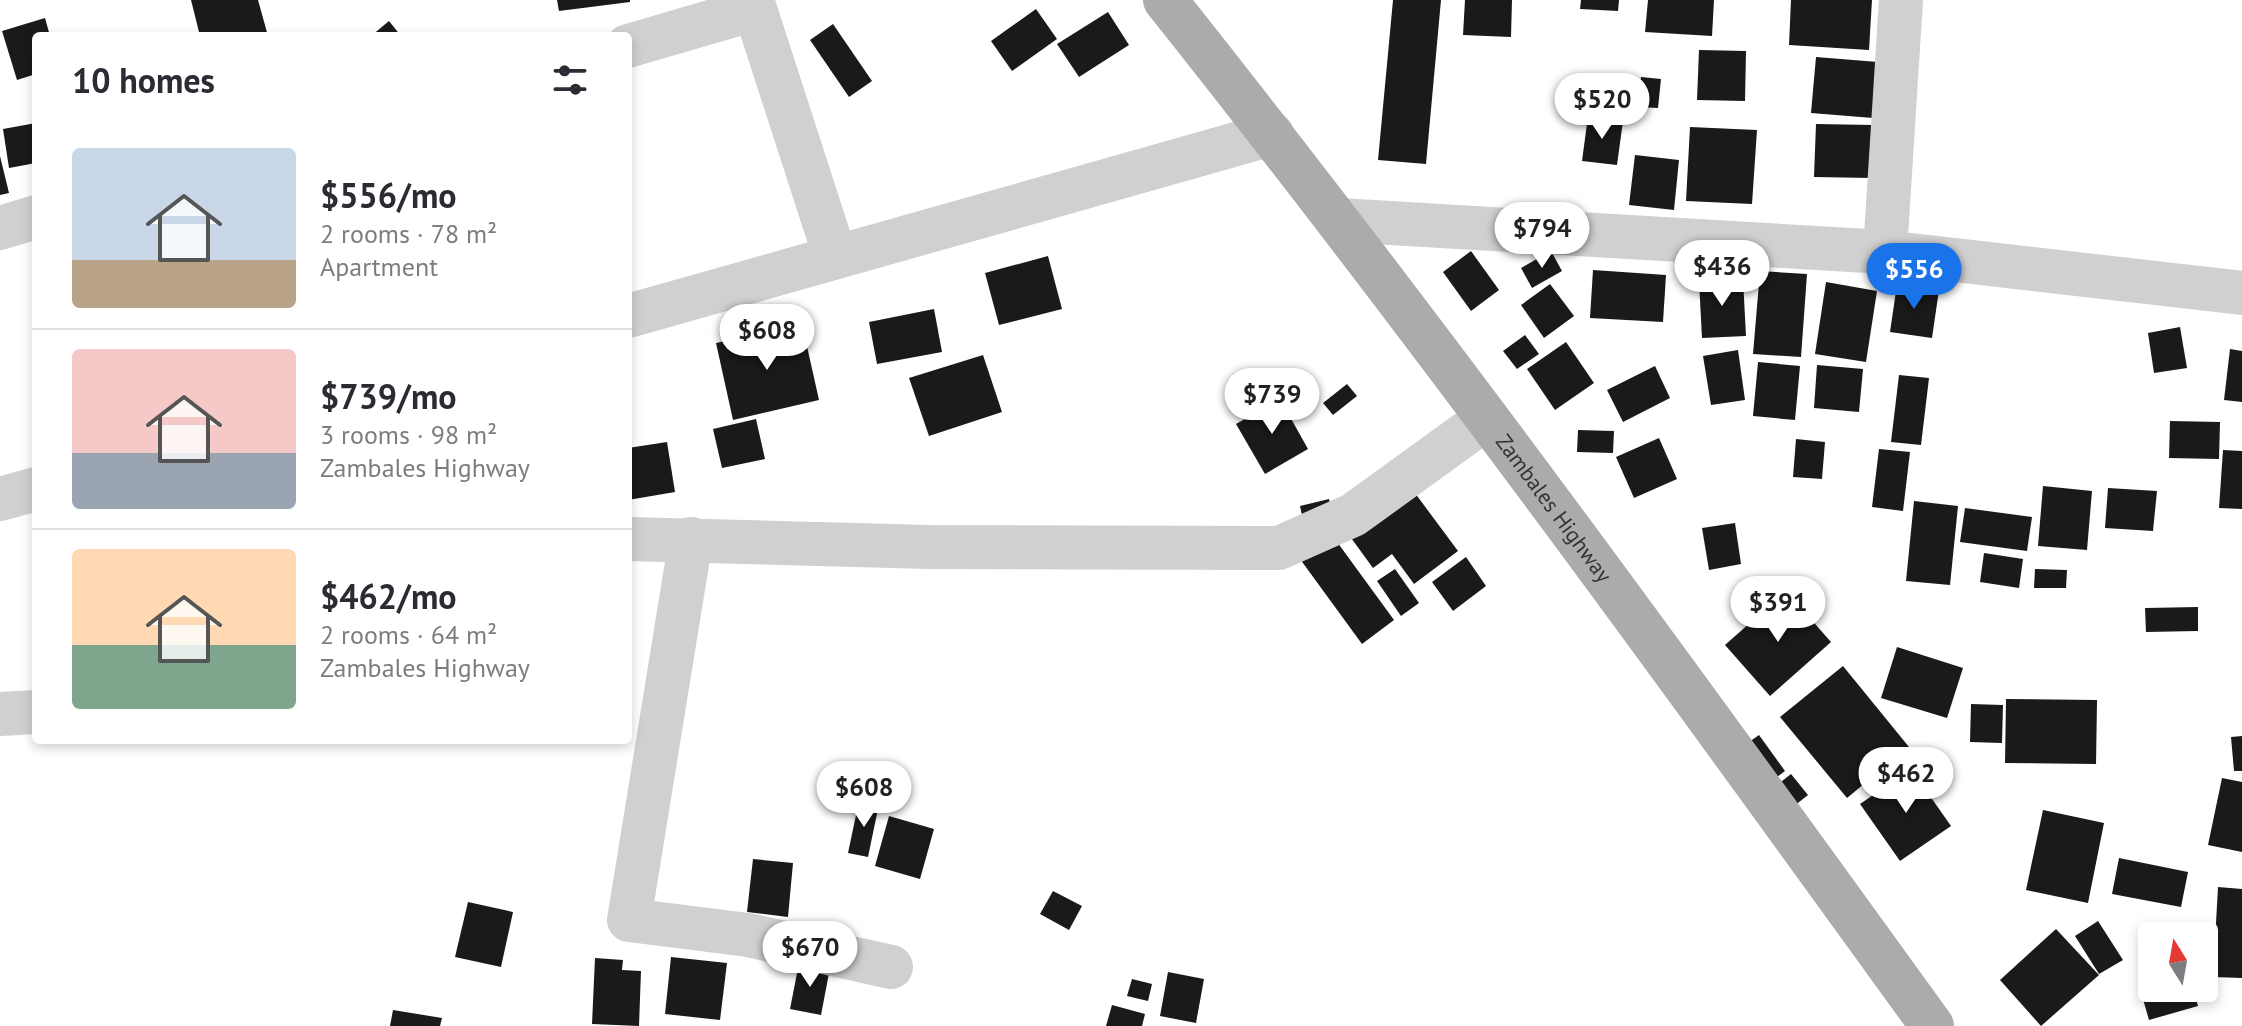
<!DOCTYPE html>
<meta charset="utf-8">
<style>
body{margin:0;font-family:"PT Sans",sans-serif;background:#f2f2f3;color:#2b2b33;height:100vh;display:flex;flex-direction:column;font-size:30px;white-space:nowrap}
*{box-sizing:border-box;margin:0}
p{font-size:26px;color:#7c7c81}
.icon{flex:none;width:44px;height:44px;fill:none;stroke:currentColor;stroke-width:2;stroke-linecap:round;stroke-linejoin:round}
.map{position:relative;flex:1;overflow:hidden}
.side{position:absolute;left:32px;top:32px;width:600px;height:712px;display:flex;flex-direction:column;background:#fff;border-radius:8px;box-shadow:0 4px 12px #0003}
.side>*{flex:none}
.needle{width:52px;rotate:349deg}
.controls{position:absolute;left:2138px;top:922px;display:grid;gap:16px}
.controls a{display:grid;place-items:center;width:80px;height:80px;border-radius:8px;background:#fff;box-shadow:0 4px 12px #0003;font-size:40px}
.price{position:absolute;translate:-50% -68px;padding:0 18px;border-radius:28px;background:#fff;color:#222;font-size:26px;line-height:52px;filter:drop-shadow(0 2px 4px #0008)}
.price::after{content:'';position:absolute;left:50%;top:48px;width:24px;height:18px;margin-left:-12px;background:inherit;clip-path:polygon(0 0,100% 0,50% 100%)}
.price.on{background:#1a73e8;color:#fff}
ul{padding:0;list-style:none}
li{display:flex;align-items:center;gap:24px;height:200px;padding:0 40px}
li+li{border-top:2px solid #e1e1e2}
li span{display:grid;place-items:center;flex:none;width:224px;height:160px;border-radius:8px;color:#555}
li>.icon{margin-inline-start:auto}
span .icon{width:96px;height:96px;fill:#fffc;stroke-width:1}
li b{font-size:34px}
h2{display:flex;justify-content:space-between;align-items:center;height:96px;padding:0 40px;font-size:34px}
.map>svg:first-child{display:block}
</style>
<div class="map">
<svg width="2242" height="1026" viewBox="0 0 2242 1026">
<rect width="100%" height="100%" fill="#fff"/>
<!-- building -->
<g fill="#1a1a1a">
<path d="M191,0H258L268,36H200Z"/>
<path d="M557,0H630V2L559,11Z"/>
<path d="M1393,0H1441L1426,164L1378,160Z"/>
<path d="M1465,0H1512L1511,37L1463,35Z"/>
<path d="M1581,0H1619L1618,11L1580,9Z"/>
<path d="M1648,0H1714L1712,36L1645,32Z"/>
<path d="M1791,0H1872L1869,50L1789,45Z"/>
<path d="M1036,9L1057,39L1012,71L991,41Z"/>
<path d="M1108,12L1129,45L1079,77L1057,44Z"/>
<path d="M45,18L50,36H36V74L17,80L2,31Z"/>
<path d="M389,21L401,36H371Z"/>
<path d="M833,24L872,81L849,97L810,40Z"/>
<path d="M1699,50L1746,51L1745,101L1697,100Z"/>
<path d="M1816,57L1878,62L1873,118L1811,113Z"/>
<path d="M1641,77L1661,79L1658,108L1638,107Z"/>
<path d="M1588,116L1623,121L1617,165L1582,161Z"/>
<path d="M36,123V163L9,168L3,129Z"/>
<path d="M1816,124L1873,125L1872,178L1814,177Z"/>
<path d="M1690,127L1757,130L1752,204L1686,201Z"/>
<path d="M1635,155L1679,160L1674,210L1629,205Z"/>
<path d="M0,156L9,193L0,195Z"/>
<path d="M1471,251L1499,290L1471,311L1443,272Z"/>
<path d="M1551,251L1562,271L1532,288L1521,268Z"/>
<path d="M1048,256L1062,309L999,325L985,273Z"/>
<path d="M1593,270L1666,275L1663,322L1590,318Z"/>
<path d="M1760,271L1807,274L1801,357L1753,354Z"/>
<path d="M1743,279L1746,336L1702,338L1699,281Z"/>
<path d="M1826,282L1877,291L1866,362L1815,354Z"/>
<path d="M1550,284L1574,316L1544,338L1521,305Z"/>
<path d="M1897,284L1939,290L1932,338L1890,332Z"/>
<path d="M934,309L942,352L877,364L869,322Z"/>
<path d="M802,324L819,400L733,420L716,343Z"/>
<path d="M2180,327L2187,368L2154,373L2148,333Z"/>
<path d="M1525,335L1539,354L1517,369L1503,351Z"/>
<path d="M1566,342L1594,383L1555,410L1527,369Z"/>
<path d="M2230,349L2242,351V402L2224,400Z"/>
<path d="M1738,350L1745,400L1711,405L1703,356Z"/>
<path d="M983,355L1002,412L929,436L909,378Z"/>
<path d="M1758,362L1800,366L1795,420L1753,416Z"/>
<path d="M1817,365L1863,369L1859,412L1814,408Z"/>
<path d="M1655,366L1670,398L1623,422L1607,390Z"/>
<path d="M1899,375L1929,378L1921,445L1891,442Z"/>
<path d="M1347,384L1357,396L1333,415L1323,403Z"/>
<path d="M1280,399L1308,449L1265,474L1236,424Z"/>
<path d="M756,419L765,459L722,468L713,429Z"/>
<path d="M2170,421L2220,422L2219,459L2169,458Z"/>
<path d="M1578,430L1614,431L1613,453L1577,452Z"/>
<path d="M1659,438L1677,479L1634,498L1616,457Z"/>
<path d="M1796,439L1825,442L1822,479L1793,477Z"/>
<path d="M667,442L675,492L628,500V448Z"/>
<path d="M1879,449L1910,452L1903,511L1872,507Z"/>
<path d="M2223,450L2242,451V509L2219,508Z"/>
<path d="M1409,485L1458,551L1414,584L1392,554L1373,568L1346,531Z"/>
<path d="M2043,486L2092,491L2087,550L2038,546Z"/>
<path d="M2108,488L2157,491L2153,531L2105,528Z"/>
<path d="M1329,499L1333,517L1304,524L1300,506Z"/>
<path d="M1914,501L1958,506L1950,585L1906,581Z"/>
<path d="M1965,508L2032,517L2027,551L1960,542Z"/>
<path d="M1735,523L1741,564L1709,570L1702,528Z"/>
<path d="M1332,535L1394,620L1362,644L1300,559Z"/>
<path d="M1984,553L2023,559L2019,588L1980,582Z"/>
<path d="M1466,557L1486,586L1453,611L1432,582Z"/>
<path d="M1395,569L1419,603L1401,616L1377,581Z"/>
<path d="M2035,569L2067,570L2066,588H2034Z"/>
<path d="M1786,591L1831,642L1770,696L1725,645Z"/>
<path d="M2198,607V631L2146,632L2145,608Z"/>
<path d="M1897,647L1963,668L1947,718L1881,698Z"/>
<path d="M1843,666L1909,747L1847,798L1780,717Z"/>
<path d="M2006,699L2097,700L2096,764L2005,763Z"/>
<path d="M1971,704L2003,705L2002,743L1970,742Z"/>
<path d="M1759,735L1785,771L1769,783L1742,747Z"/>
<path d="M2242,736V771H2234L2231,737Z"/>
<path d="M1911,769L1951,826L1900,861L1860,804Z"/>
<path d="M1791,774L1808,795L1789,810L1772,789Z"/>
<path d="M2222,778L2242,782V852L2208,845Z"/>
<path d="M859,801L879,804L868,857L848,853Z"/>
<path d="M2043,810L2104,823L2088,903L2026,890Z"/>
<path d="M889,816L934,829L920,879L875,866Z"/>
<path d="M2119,858L2188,872L2181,907L2112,894Z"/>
<path d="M753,859L793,863L788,917L747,912Z"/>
<path d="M2218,887L2242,889V978L2213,977Z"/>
<path d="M1053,891L1082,906L1069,930L1040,914Z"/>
<path d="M468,902L513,912L501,967L455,957Z"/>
<path d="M2098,921L2123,960L2099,974L2075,936Z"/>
<path d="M2056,929L2099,975L2041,1026L2000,980Z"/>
<path d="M671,957L727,963L720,1020L665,1014Z"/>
<path d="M595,958L623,960L622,970L641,971L639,1026L592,1024Z"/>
<path d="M799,963L830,968L821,1015L790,1009Z"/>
<path d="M1168,972L1204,979L1196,1023L1160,1016Z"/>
<path d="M1132,979L1152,984L1148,1001L1127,996Z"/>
<path d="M2152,981V988H2193L2198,1006L2149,1020L2139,985Z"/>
<path d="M1112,1005L1145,1014L1142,1026H1106Z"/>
<path d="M393,1010L442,1018L440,1026H390Z"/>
</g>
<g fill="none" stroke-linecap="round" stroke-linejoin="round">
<!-- minor -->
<g stroke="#d0d0d0" stroke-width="44">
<path d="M628,46L755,9L835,256"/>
<path d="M1339,220L1885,252L2242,293"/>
<path d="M0,228L36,217"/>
<path d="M1885,252L1901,0"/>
<path d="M628,316L1272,134"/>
<path d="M0,499L36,489"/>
<path d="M628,539L929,547L1279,548L1353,515L1487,418"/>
<path d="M691,539L629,920L748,935L891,967"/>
<path d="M0,714L36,712"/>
</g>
<!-- major -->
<path stroke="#ababab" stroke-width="44" id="s1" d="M1165,0C1431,334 1682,680 1932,1026"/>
</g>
<g text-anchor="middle" stroke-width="8" stroke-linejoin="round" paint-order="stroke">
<!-- street labels -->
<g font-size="22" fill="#333" stroke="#fff">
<text dy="8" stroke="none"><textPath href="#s1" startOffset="640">Zambales Highway</textPath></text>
</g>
</g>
</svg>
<div class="controls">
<a><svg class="needle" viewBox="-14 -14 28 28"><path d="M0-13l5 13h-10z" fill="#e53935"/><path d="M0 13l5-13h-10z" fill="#7c7c81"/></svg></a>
</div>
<b class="price" style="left:1602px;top:141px">$520</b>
<b class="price" style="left:1542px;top:270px">$794</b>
<b class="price" style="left:1722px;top:308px">$436</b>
<b class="price on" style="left:1914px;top:311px">$556</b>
<b class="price" style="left:767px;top:372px">$608</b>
<b class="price" style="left:1272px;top:436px">$739</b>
<b class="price" style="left:1778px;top:644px">$391</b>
<b class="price" style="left:1906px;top:815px">$462</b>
<b class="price" style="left:864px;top:829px">$608</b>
<b class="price" style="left:810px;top:989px">$670</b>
<section class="side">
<h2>10 homes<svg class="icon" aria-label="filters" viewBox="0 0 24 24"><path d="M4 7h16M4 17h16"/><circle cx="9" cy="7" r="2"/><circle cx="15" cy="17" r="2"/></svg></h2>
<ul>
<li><span style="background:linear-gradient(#c9d6e8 70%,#b9a48a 0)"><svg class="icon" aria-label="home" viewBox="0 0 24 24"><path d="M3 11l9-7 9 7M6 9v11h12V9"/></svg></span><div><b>$556/mo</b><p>2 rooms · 78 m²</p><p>Apartment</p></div></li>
<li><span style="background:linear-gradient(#f6c9c9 65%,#9aa5b1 0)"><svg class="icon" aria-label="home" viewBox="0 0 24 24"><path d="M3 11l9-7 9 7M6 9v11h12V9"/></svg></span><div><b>$739/mo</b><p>3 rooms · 98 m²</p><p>Zambales Highway</p></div></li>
<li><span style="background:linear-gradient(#ffd9b3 60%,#7fa58c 0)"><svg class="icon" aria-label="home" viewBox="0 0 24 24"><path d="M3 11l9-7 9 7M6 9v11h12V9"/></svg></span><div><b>$462/mo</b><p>2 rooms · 64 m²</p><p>Zambales Highway</p></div></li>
</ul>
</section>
</div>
